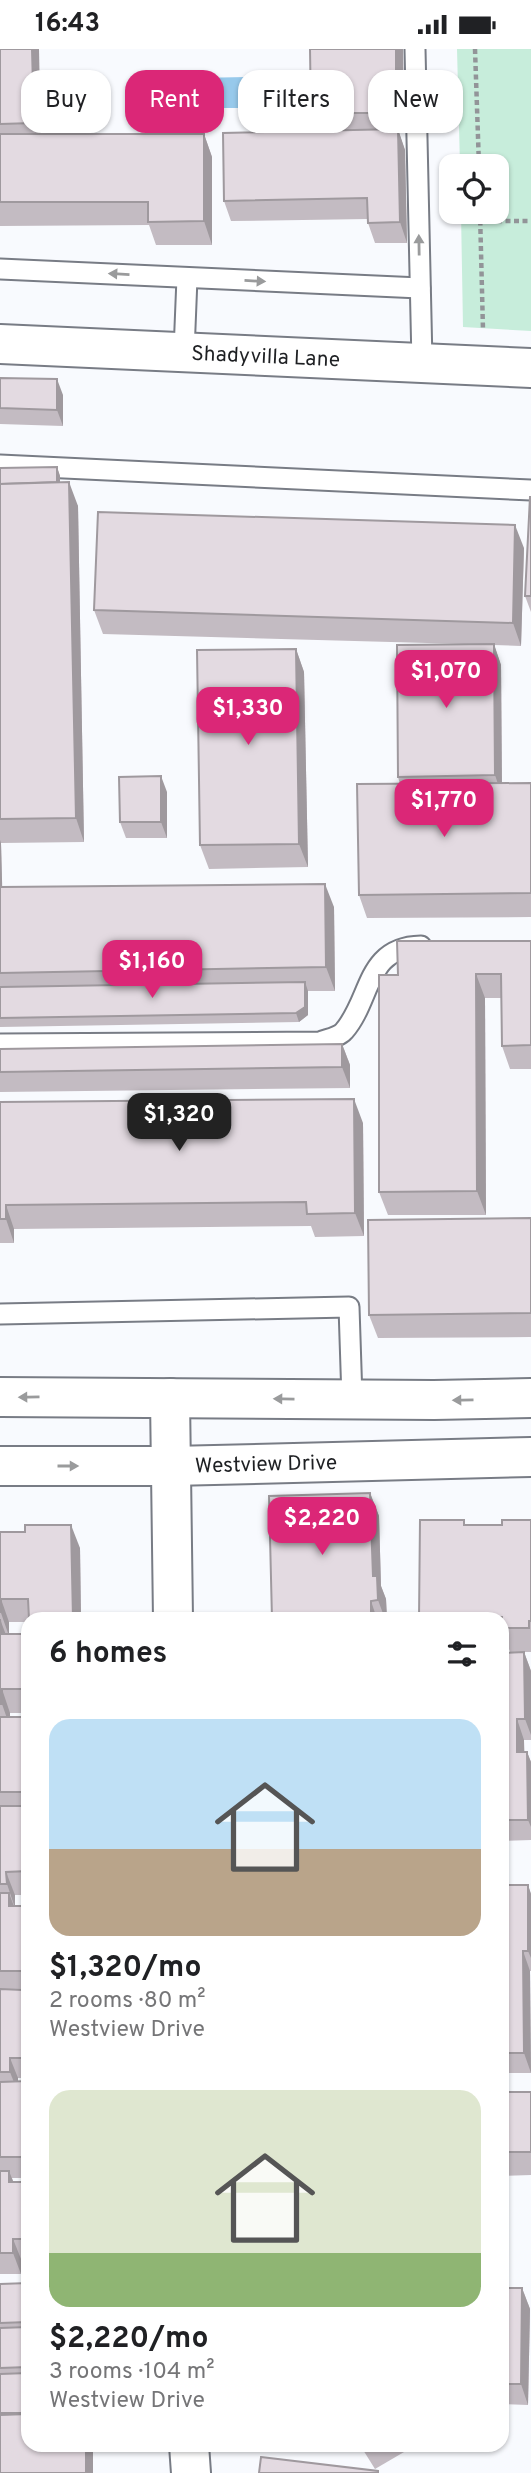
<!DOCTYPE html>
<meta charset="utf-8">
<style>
body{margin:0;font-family:Overpass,sans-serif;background:#f2f2f2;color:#202124;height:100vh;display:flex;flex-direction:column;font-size:26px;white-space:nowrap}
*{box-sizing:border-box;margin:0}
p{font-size:23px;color:#757577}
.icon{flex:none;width:38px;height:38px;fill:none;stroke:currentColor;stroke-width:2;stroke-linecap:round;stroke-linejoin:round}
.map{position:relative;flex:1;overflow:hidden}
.drawer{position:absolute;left:21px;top:1563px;width:488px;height:840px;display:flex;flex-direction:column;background:#fff;border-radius:21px;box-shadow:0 2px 5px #0004}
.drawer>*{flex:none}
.guide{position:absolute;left:21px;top:21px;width:490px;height:63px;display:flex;gap:14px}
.fabs{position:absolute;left:439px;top:105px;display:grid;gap:14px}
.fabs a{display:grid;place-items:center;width:70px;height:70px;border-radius:14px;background:#fff;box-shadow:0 2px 5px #0004;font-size:35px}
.price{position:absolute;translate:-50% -60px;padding:0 16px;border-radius:14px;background:#db2777;color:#fff;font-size:23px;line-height:46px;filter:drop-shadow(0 2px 4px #0008)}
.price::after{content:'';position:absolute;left:50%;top:42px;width:21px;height:16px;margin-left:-10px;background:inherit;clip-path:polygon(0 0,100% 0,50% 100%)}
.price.selected{background:#222;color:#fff}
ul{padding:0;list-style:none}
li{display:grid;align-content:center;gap:14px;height:371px;padding:0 28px}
li span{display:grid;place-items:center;height:217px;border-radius:21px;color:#555}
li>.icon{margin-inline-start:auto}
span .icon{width:126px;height:126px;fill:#fffc;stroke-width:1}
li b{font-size:30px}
h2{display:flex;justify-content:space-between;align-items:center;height:84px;padding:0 28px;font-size:30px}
.tag{padding:0 24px;border-radius:21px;background:#fff;box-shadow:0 2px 5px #0004;font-size:24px;line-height:63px}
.tag.selected{background:#db2777;color:#fff}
.status{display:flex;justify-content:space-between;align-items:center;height:49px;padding:0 35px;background:#fff;direction:ltr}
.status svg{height:19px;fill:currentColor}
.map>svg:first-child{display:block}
</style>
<div class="status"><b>16:43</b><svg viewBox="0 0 49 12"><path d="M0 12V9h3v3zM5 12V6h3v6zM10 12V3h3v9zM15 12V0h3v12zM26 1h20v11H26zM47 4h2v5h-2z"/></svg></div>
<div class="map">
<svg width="531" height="2424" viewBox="0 0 531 2424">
<rect width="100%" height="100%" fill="#f8fafe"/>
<!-- green -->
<path fill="#c7eddb" d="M457,0H531V282L463,278L461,163H497V117H460Z"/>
<!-- water -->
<path fill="#97c9eb" d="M247,28L252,43L247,59H194L191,43L194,29Z"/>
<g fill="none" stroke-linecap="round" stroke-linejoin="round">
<!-- lane casing -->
<g stroke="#787c85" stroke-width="23">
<g id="lane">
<path d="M415,0L422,313"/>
<path d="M0,220L420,239"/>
<path d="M184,303L187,229"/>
<path d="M0,416L531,441"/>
<path d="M0,995L320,993C327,990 339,988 344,982C372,950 365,898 421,897"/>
<path d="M0,1265L349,1258L352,1350"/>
</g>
</g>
<!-- street casing -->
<g stroke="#787c85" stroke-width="42">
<g id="street">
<path id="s1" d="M0,295L531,319"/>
<path d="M170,1349L173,1570"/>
<path d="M189,2396L191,2424"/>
</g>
</g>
<!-- secondary casing -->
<g stroke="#787c85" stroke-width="42">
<g id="secondary">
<path d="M0,1348L434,1351L531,1349"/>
<path id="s2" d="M0,1417H172L531,1408"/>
</g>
</g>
<!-- path -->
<g stroke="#929498" stroke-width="4.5" stroke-dasharray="5 3.5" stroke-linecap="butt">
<path d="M475,0L479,117"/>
<path d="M480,163L483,281"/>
<path d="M480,172H531"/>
</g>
<!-- lane -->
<use href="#lane" stroke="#fff" stroke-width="19"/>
<!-- street -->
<use href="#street" stroke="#fff" stroke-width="38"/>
<!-- secondary -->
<use href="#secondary" stroke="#fff" stroke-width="38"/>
</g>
<!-- wall -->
<g fill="#c3bbc2">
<path d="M0,0L41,85H204L212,108V196H156L149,176L0,177Z"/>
<path d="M403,0L404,84H399L405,101L407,194H375L368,174V170L231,172L224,152L317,82L311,64Z"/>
<path d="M0,329L63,346V377L0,375Z"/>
<path d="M57,418L60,427V433L78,457L84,793L1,794L2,838L334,858L335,942H308V966L299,973L0,978V419Z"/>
<path d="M531,448V563L525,547Z"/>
<path d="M524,499L521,597L494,596L501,616L502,734H531V868L367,869L359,846L400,735L398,728L464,595L103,585L94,561Z"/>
<path d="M296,600L304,623L308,818L209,820L200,796Z"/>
<path d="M167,743V789H126L120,773Z"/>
<path d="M531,892V1020H510L502,997L501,949H485L486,1166H388L379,1143L398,926Z"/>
<path d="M342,995L350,1016V1039L0,1043V1000Z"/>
<path d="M0,1053L363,1074L364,1187L315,1188L311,1177L14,1180V1194H0Z"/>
<path d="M531,1169V1288L378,1289L369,1266Z"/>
<path d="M370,1444L379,1467L381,1537L386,1550L387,1570H272Z"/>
<path d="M464,1471L465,1476H502L531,1471V1603H510L506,1591H502V1570H419Z"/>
<path d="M0,1483H25L80,1499L81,1570H28V1573H9V1585H28V1664H10V1668H28V1846H15V1857H28V2029H18V2033L28,2032V2129H12L13,2133H28V2210H21V2225H0Z"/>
<path d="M524,1603L531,1622V1691H524V1703H527L531,1713V1791L502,1792V1604Z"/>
<path d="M502,1836H528L531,1845V1922H530L531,2024H502Z"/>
<path d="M502,2043H531V2126L502,2127Z"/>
<path d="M28,2234V2396H93V2424H0V2235Z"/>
<path d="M502,2239H522L530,2260L528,2356L502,2355Z"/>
<path d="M360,2396H416L375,2420Z"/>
</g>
<!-- shaded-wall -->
<g fill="#9f999e">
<path d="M32,0H39L41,94L34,74Z"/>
<path d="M396,0H403L404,84L396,64Z"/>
<path d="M398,80L405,101L407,194L400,173Z"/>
<path d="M204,85L212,108V196L204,172Z"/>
<path d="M57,330L63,346V377L57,361Z"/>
<path d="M57,418L60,427V457L57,448Z"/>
<path d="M69,433L78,457L84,793L76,769Z"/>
<path d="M515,476L524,499L521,597L513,574Z"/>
<path d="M494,595L501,616L502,747L495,726Z"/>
<path d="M296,600L304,623L308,818L299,795Z"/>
<path d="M161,727L167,743V789L161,773Z"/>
<path d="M0,791L1,794L3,867L0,860Z"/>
<path d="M325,835L334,858L335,942L326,918Z"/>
<path d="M476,925L485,949L486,1166L477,1142Z"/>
<path d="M305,933L308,942V966L299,973L296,964Z"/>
<path d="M342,995L350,1016V1039L342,1018Z"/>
<path d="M354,1050L363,1074L364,1187L355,1164Z"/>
<path d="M6,1156L14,1180V1194L6,1170Z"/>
<path d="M370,1444L379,1467L381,1537L386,1550L387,1570H385L378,1551L373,1527Z"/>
<path d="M71,1476L80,1499L81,1570H73Z"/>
<path d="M1,1550L9,1573V1587L1,1564Z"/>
<path d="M371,1552L377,1570H371Z"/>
<path d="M0,1570L9,1594L1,1585Z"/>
<path d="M524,1603L531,1622V1686L525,1670Z"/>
<path d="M2,1640L10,1664V1678L2,1655Z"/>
<path d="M517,1670L524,1691L525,1724L517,1703Z"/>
<path d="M527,1703L531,1713V1778L528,1771Z"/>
<path d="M6,1823L15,1846V1859L7,1835Z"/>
<path d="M528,1836L531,1845V1909L528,1902Z"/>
<path d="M9,1844L18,1868L9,1857Z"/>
<path d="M523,1902L530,1922L531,2024L524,2004Z"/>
<path d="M10,2009L18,2029V2044L10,2023Z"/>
<path d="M9,2122L17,2142L9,2133Z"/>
<path d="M13,2190L21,2210V2225L13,2204Z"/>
<path d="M522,2239L530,2260L528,2356L521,2335Z"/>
<rect x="86" y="2396" width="7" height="28"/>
</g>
<!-- building -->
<g fill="#e3dae1" stroke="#9f999e" stroke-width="2">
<path d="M0,0H32L34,74L0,75Z"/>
<path d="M310,0H396V64H311Z"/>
<path d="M398,80L400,173L368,174L367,149L224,152L223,84Z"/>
<path d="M0,85H204V172L148,173V153H0Z"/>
<path d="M0,329L57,330V361L0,359Z"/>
<path d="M57,418V433L0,435V419Z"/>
<path d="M69,433L76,769L0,770V435Z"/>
<path d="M530,448H531V547H525Z"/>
<path d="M98,463L515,476L513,574L94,561Z"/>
<path d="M494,595L495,726L398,728L397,596Z"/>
<path d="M296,600L299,795L200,796L197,601Z"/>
<path d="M161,727V773H120L119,728Z"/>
<path d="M531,734V844L359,846L357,735Z"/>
<path d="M325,835L326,918L0,924V838Z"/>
<path d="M397,892H531V996L502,997L501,925H476L477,1142L379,1143V926H398Z"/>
<path d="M305,933V958L296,964L0,969V938Z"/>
<path d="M342,995V1018L0,1023V1000Z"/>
<path d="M354,1050L355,1164L307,1165L306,1153L6,1156V1170H0V1053Z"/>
<path d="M531,1169V1264L369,1266L368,1171Z"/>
<path d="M370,1444L373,1527H377L378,1551L371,1552V1570H272L269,1447Z"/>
<path d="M420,1471H464V1476H502V1471H531V1572H529V1579H502V1568L467,1567V1570H419Z"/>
<path d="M25,1476H71L73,1570H29L28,1550H1L0,1564V1483H25Z"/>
<path d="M0,1570L1,1585H28V1640H2V1655H0Z"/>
<path d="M524,1603L525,1670H517V1703H527L528,1771H502V1604Z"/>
<rect x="0" y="1668" width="28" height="75"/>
<path d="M0,1757H28V1822L6,1823L7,1835H0Z"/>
<path d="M502,1836H528V1902H523L524,2004H502Z"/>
<path d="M0,1844H9V1857H28V1922H0Z"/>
<path d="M22,1934H28V2009H10V2023H0V1940L22,1941Z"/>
<path d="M28,2032V2108H0V2033Z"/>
<rect x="502" y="2043" width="29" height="60"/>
<path d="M0,2122H9V2133H28V2190H13V2204H0Z"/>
<path d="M28,2234V2273L0,2274V2235Z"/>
<path d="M502,2239H522L521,2335H502Z"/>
<path d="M28,2278V2318L0,2319V2279Z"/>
<path d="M28,2324V2364H0V2325Z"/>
<path d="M28,2365V2396H86V2424H0V2366Z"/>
<path d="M365,2396H374L367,2400Z"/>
<path d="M261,2408L378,2422V2424H259Z"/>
</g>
<!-- one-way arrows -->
<defs><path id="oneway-solid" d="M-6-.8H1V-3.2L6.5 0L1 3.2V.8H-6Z" transform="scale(1.75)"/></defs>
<g fill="#9a9b9c">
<use href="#oneway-solid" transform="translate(419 196) rotate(-91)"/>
<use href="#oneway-solid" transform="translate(119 225) rotate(-177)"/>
<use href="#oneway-solid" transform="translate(255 232) rotate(3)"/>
<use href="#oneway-solid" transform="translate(29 1348) rotate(179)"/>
<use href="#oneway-solid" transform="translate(284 1350) rotate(-179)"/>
<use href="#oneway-solid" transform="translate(463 1351) rotate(179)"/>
<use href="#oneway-solid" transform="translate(68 1417)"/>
</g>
<g text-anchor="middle" stroke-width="5" stroke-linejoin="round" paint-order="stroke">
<!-- street labels -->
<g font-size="21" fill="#1e2023" stroke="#fff">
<text dy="7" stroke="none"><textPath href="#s1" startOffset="266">Shadyvilla Lane</textPath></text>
<text dy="7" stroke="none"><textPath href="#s2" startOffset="266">Westview Drive</textPath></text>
</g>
</g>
</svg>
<div class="fabs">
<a><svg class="icon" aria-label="locate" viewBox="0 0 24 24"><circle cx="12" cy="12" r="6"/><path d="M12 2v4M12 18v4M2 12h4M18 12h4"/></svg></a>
</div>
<b class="price" style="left:446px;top:661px">$1,070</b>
<b class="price" style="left:248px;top:698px">$1,330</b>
<b class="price" style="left:444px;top:790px">$1,770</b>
<b class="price" style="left:152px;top:951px">$1,160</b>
<b class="price selected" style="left:179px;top:1104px">$1,320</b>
<b class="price" style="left:322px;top:1508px">$2,220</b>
<div class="guide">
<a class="tag">Buy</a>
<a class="tag selected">Rent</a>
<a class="tag">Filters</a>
<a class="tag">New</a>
</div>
<section class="drawer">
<h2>6 homes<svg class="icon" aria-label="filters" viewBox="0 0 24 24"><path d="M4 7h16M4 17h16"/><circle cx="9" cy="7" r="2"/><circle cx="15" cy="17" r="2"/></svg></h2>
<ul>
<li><span style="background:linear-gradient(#bfe0f5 60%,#b9a48a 0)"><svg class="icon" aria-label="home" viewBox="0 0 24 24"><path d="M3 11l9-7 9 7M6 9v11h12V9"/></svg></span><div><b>$1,320/mo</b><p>2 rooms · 80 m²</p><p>Westview Drive</p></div></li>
<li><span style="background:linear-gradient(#dfe7d0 75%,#8fb573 0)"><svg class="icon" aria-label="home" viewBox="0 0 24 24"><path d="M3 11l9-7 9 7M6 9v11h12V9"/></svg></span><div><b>$2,220/mo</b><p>3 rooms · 104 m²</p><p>Westview Drive</p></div></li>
</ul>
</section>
</div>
